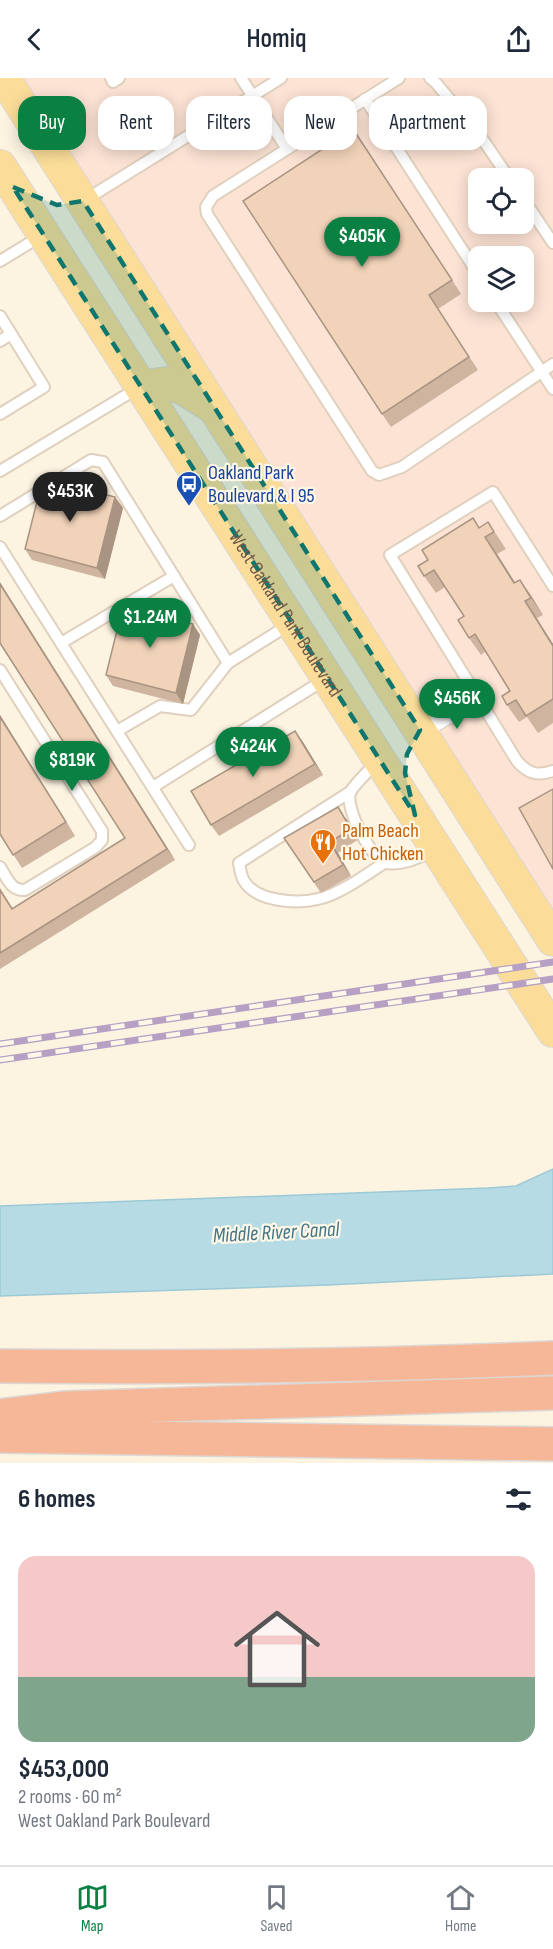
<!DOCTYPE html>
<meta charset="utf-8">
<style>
body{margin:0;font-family:"Sofia Sans Condensed",sans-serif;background:#f6f6f7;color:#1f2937;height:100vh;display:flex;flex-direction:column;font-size:22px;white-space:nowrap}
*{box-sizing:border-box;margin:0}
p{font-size:20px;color:#747a83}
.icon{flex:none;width:33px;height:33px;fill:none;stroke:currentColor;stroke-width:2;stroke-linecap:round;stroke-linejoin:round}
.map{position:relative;height:1385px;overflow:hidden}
.sheet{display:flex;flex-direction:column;background:#fff;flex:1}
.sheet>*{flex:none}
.banner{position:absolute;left:18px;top:18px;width:518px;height:54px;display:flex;gap:12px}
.buttons{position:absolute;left:468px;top:90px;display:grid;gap:12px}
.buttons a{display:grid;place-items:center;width:66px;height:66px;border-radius:12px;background:#fff;box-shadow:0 3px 15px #0003;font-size:30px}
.price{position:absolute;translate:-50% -51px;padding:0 14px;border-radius:21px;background:#0b8043;color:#fff;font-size:20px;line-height:39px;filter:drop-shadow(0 2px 3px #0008)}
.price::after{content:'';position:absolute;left:50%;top:36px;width:18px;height:14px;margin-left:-9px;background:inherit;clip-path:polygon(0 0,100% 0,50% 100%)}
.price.selected{background:#222;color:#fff}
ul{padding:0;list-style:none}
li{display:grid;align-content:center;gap:12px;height:318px;padding:0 18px}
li+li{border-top:2px solid #e0e1e3}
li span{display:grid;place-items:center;height:186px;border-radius:18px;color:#555}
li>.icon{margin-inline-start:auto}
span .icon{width:108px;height:108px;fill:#fffc;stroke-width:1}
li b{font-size:26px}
h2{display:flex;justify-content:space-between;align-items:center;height:72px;padding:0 18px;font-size:26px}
.tag{padding:0 21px;border-radius:18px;background:#fff;box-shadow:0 3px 15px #0003;font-size:21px;line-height:54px}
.tag.selected{background:#0b8043;color:#fff}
header{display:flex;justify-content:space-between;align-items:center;height:78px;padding:0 18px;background:#fff;font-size:27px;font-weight:600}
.tab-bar{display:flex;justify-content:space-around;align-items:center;height:84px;border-top:2px solid #e0e1e3;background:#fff;font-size:16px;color:#747a83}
.tab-bar a{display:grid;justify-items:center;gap:3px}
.tab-bar .selected{color:#0b8043}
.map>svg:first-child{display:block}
</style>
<header><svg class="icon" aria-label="back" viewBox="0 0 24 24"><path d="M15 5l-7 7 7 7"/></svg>Homiq<svg class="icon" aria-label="share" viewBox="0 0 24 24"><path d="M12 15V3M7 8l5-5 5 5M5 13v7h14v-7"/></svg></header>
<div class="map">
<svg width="553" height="1385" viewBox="0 0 553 1385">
<rect width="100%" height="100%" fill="#fcf3e1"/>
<!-- commercial -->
<path fill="#fce3d4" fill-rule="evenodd" d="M22,0H553V836ZM478,100H524V146H478ZM478,178H524V224H478Z"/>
<!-- water -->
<path fill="#b6dbe5" stroke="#9cc9d6" stroke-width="1.5" d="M553,1091V1196L328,1207L0,1218V1128L488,1110L516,1108Z"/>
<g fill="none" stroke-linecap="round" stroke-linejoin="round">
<!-- lane casing -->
<g stroke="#e0d0bd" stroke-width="14">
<g id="lane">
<path d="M111,0L113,4L119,0"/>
<path d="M241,0L287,71"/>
<path d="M399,0L213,118L206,129L207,136L372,393L379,397L402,389L553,286"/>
<path d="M430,0L436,5L481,59L509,100"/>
<path d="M365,21L478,196"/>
<path d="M85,122L281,0"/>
<path d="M524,122L553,165"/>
<path d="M0,183L41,158"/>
<path d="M496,224L553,311"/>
<path d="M0,238L44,309L0,336"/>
<path d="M0,263L11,256"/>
<path d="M0,393L138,310"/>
<path d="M0,438L91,382L103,384L228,585L290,546"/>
<path d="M0,469L189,767"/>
<path d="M553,508L493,414L390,477L517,683C528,696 538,698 553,693"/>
<path d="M61,565L174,498"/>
<path d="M0,592L102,753V762L96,769L25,812C11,813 7,800 0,789"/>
<path d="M117,653L160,628L191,632L228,585"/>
<path d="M378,683C371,691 353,707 350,715C345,731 371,781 387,785C403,788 421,778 436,772"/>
<path d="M153,709L324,602"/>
<path d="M350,714L239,785C240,791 241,798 244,803C257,824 297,826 318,821C340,816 366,797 384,785"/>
</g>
</g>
<!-- street casing -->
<g stroke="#e0d0bd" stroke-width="22">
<path id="street" d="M420,652L476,619"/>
</g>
<!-- primary casing -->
<g stroke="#ddd7d3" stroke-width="34">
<g id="primary">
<path d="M4,0L553,862"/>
<path id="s1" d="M0,88L553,953"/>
<path d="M141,309L167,305L184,311L211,328"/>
</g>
</g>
<!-- highway casing -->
<g stroke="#ddd7d3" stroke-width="36">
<g id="highway">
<path d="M0,1288C184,1290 369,1288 553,1280"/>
<path d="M0,1338L64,1330L553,1315"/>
<path d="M0,1358L553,1366"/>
</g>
</g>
<!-- lane -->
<use href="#lane" stroke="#fff" stroke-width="10"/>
<!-- street -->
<use href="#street" stroke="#fff" stroke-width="20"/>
<!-- primary -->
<use href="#primary" stroke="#fbdd99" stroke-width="32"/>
<!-- highway -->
<use href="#highway" stroke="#f6b798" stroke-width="33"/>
<!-- rail casing -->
<g stroke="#b6a0c4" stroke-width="7">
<g id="rail">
<path d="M0,966L553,884"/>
<path d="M0,982L553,901"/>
</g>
</g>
<!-- rail -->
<use href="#rail" stroke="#fff7e7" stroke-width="4.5" stroke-dasharray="14" stroke-linecap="butt"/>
</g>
<!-- wall -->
<g fill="#cfb59f">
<path d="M353,51L461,216L438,231L478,292L391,349L382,336Z"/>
<path d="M115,419L123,430L105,501L32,482L25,471Z"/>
<path d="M488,444L506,471L497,476L515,505L520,502L543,537L537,540L553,566V645L538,655L527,639L519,644L507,627L510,613L486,573L481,577L469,560L464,538L445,509L436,515L424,498L480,449Z"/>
<path d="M0,504L175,782L0,891V810L13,831L125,760L0,565Z"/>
<path d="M193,546L200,557L183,626L113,608L106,597Z"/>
<path d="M0,637L75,758L22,790L0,756Z"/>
<path d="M303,664L323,697L219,758L211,747Z"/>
<path d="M346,740L359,761L338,775L351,798L321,815L284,760Z"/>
</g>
<!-- shaded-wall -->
<g fill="#a99482">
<path d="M353,51L362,65L461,216L452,202Z"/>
<path d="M115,419L123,430L105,501L97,490Z"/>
<path d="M485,459L497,476L526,522L514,505Z"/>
<path d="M520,502L532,519L543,537L531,520Z"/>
<path d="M0,504L175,782L167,771Z"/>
<path d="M525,523L553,566V568Z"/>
<path d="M193,546L200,557L183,626L176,615Z"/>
<path d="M0,637L75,758L66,744L0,639Z"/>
<path d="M295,653L303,664L323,697L315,686Z"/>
<path d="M330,764L338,775L351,798L343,787Z"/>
</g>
<!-- building -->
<g fill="#f1d3b9" stroke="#a99482" stroke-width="1.5">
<path d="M353,51L452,202L429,217L469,279L382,336L243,123Z"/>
<path d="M43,400L115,419L97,490L25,471Z"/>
<path d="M473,440L479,450L488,444L494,454L485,459L514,505L520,502L531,520L525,523L553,568V621L526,638L516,622L507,627L502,618L510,613L475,556L469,560L458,542L464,538L434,492L424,498L418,488L428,482L422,472Z"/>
<path d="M0,506L167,771L0,875V812L12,831L125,760L0,565Z"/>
<path d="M123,528L193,546L176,615L106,597Z"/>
<path d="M0,639L66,744L13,777L0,756Z"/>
<path d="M295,653L315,686L211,747L191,713Z"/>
<path d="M553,711V791L519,730Z"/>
<path d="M338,729L351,751L330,764L343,787L314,804L284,760Z"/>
</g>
<!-- marked area -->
<path fill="#0f766e" fill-opacity="0.2" stroke="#0f766e" stroke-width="4.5" stroke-dasharray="12 8" stroke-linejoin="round" d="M13,109L57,127L83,123L420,652L407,676L405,695L415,737Z"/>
<!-- icons -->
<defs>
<g id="bus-pin" transform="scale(1.35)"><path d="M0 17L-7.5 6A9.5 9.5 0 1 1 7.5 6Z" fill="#1a4fb4" stroke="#fff7e7"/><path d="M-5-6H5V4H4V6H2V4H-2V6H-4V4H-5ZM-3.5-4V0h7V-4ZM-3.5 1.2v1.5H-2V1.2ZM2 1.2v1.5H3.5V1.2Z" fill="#fff"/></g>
<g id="restaurant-pin" transform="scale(1.35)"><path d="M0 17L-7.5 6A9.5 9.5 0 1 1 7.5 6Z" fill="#e8710a" stroke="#fff7e7"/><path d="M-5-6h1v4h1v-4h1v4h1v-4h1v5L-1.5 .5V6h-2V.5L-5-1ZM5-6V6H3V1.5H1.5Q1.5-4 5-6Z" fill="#fff"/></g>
</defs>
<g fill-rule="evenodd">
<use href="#bus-pin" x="189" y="406"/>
<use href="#restaurant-pin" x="323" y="764"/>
</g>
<g text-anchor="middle" stroke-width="4.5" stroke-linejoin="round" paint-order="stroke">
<!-- transit labels -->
<g font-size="20" fill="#164399" stroke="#fff7e7" text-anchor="start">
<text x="208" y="401">Oakland Park<tspan x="208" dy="23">Boulevard &amp; I 95</tspan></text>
</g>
<!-- street labels -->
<g font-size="20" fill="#735a48" stroke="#fff7e7">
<text dy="7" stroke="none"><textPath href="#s1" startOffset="531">West Oakland Park Boulevard</textPath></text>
</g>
<!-- food labels -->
<g font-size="20" fill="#c56008" stroke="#fff7e7" text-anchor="start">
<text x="342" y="759">Palm Beach<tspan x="342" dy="23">Hot Chicken</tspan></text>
</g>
<!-- water labels -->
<g font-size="21" font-style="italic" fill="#427686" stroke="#fff7e7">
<text transform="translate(276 1154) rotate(-3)" y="7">Middle River Canal</text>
</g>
</g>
</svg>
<div class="buttons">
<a><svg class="icon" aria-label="locate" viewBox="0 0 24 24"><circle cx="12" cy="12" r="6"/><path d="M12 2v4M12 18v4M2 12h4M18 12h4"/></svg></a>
<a><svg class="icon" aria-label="layers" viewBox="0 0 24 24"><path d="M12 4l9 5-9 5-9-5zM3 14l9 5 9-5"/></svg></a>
</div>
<b class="price" style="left:362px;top:190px">$405K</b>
<b class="price selected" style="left:70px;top:445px">$453K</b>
<b class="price" style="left:150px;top:571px">$1.24M</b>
<b class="price" style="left:457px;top:652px">$456K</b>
<b class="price" style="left:253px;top:700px">$424K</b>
<b class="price" style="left:72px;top:714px">$819K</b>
<div class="banner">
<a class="tag selected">Buy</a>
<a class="tag">Rent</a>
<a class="tag">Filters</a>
<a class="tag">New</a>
<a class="tag">Apartment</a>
</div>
</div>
<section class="sheet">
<h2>6 homes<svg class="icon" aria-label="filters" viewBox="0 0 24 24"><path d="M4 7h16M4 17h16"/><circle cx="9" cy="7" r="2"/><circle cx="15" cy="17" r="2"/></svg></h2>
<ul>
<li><span style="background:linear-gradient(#f6c9c9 65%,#7fa58c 0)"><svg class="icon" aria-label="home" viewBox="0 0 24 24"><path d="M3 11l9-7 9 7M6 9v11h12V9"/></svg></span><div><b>$453,000</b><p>2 rooms · 60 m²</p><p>West Oakland Park Boulevard</p></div></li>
</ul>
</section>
<nav class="tab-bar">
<a class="selected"><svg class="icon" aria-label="map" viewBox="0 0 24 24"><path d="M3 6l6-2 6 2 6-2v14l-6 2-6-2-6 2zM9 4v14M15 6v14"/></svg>Map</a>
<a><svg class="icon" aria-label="saved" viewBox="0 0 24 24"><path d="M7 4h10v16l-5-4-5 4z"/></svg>Saved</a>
<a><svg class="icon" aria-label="home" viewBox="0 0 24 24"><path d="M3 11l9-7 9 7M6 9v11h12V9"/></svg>Home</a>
</nav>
